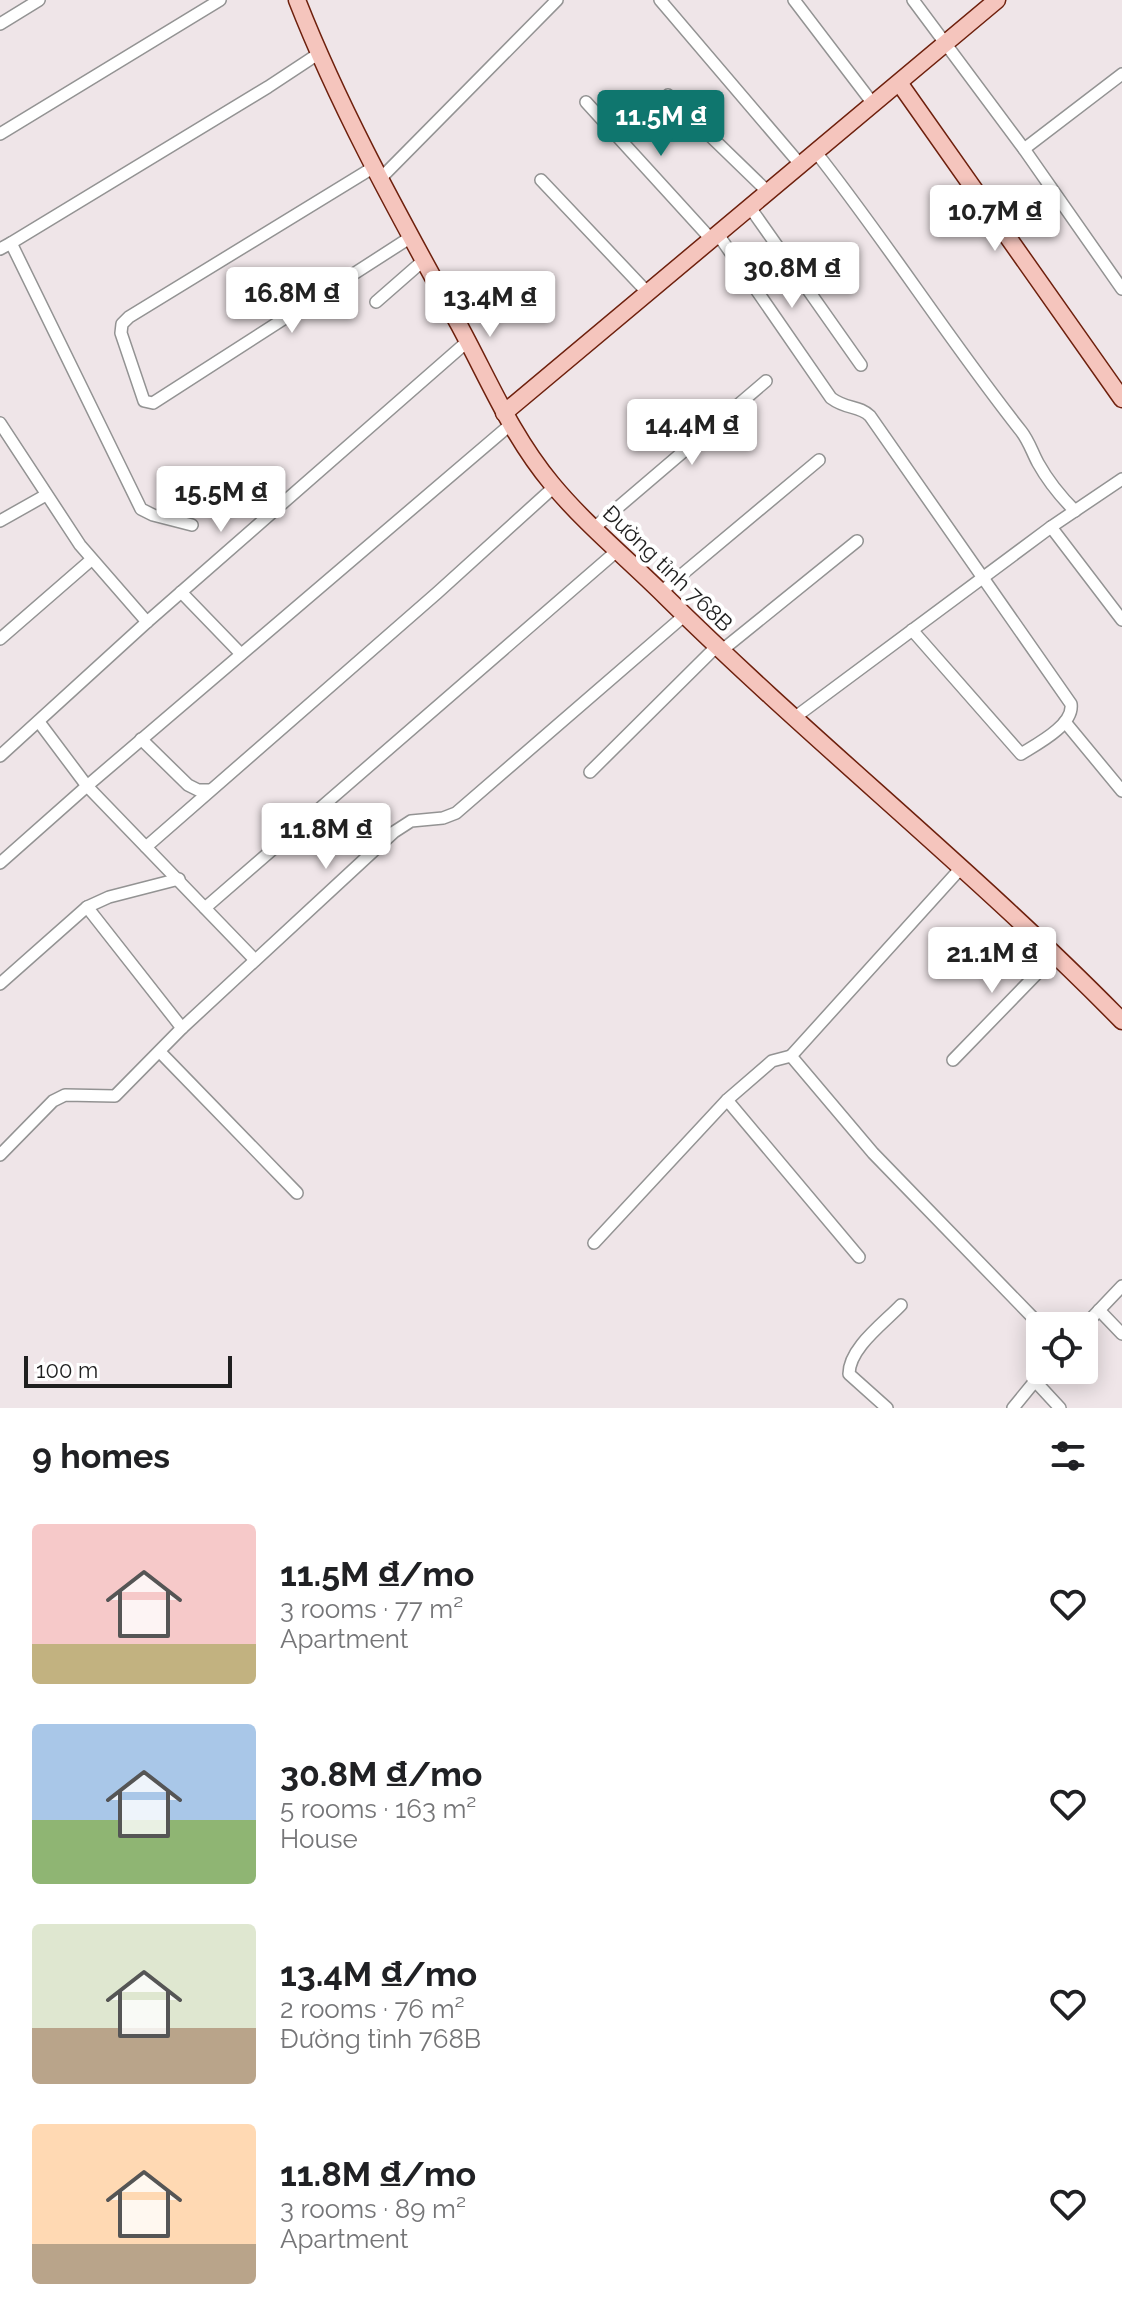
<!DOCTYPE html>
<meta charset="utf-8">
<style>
body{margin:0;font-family:Raleway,sans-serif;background:#f6f6f6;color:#202124;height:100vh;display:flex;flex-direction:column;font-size:30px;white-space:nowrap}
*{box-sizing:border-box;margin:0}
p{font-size:26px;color:#757577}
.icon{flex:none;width:44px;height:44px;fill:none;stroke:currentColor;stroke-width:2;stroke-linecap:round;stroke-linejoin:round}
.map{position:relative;height:1408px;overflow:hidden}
.panel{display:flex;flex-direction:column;background:#fff;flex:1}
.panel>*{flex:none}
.fabs{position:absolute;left:1026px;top:1312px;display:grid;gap:16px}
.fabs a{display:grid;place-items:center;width:72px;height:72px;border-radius:8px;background:#fff;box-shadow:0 4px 20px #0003;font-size:40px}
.scale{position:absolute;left:24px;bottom:20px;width:208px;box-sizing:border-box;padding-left:8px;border:4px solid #1f1f1f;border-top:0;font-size:22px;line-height:28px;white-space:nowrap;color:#1f1f1f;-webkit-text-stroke:6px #fff;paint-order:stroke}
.price{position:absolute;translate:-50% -68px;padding:0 18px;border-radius:8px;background:#fff;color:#222;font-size:26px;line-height:52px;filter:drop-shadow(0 2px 4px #0008)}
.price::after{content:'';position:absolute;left:50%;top:48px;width:24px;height:18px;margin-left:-12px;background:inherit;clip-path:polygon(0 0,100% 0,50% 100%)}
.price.active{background:#0f766e;color:#fff}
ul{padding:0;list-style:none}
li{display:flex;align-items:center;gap:24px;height:200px;padding:0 32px}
li span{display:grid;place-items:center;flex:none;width:224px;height:160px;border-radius:8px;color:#555}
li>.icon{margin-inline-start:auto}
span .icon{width:96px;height:96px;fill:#fffc;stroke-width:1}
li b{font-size:34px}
h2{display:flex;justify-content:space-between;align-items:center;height:96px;padding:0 32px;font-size:34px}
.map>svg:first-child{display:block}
</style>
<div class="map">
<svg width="1122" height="1408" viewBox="0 0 1122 1408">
<rect width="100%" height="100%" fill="#efe5e8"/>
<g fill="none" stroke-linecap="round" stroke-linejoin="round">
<!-- street casing -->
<g stroke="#939393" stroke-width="14">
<g id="street">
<path d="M660,0L799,163"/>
<path d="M794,0L874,105"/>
<path d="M913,0L1024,149L1122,289"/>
<path d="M0,24L39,0"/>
<path d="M668,95L767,191"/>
<path d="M586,102L710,238"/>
<path d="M0,134L220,0"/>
<path d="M1024,149L1122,74"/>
<path d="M815,151C887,242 949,340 1021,431C1029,441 1032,452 1038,463C1048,481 1061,497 1075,511"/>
<path d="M374,167L129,317L122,324L121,333L144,401L153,403L411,237"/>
<path d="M380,179L557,0"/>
<path d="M541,180L647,292"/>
<path d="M749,206L861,365"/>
<path d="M717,233L831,398C847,410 859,405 870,416L1071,704C1074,725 1037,744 1021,754L912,630"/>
<path d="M11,243L268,87L318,54"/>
<path d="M0,249L11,243L141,509L153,515L192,525"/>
<path d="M376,302L424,260"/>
<path d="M0,423L80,545L147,622"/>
<path d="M0,521L46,495"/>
<path d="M595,527L766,381"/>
<path d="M1051,527L1122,620"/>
<path d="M181,592L241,654"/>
<path d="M661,592L819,460"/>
<path d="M0,639L91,560"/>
<path d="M721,651L857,541"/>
<path d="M794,718L1051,527L1122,479"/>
<path d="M39,722L87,786L255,960"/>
<path d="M1065,722L1122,791"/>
<path d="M141,739L188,785L198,790H210"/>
<path d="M0,756L147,622L468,341"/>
<path d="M590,772L717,646"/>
<path d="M146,847L437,593L554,487"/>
<path d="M0,863L87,786L510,425"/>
<path d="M179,879L109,897L87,907L182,1028"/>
<path d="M205,908L618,550"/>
<path d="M0,984L87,907"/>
<path d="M160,1052L297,1193"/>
<path d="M791,1056L961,868"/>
<path d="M953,1060L1056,954"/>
<path d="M727,1100L859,1257"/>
<path d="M0,1155L53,1101L65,1095L115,1096L182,1028L394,832L411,821L443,818L456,813L685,615"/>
<path d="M594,1243L727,1100L772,1061L791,1056L873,1153L1041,1326"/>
<path d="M1099,1310L1122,1334"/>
<path d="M1084,1326L1122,1286"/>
<path d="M1035,1381L1060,1408"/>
<path d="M887,1408L849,1374C849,1348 884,1323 901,1305"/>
<path d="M1013,1408L1044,1370"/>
</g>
</g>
<!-- secondary casing -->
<g stroke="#6e200d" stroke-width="19">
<g id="secondary">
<path d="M297,0C341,112 400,217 458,323C488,378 511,435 552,484C586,525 629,560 666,597C814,743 977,873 1122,1021"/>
<path d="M900,84L1122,399"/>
<path d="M504,413L997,0"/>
</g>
</g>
<!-- street -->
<use href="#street" stroke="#fff" stroke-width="11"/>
<!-- secondary -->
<use href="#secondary" stroke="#f5c5bd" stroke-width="16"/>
</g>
<g text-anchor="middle" stroke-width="8" stroke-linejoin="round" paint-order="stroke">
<!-- street labels -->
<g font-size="22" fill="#1f1f1f" stroke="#fff">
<text transform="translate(668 568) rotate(44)" y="8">Đường tỉnh 768B</text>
</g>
</g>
</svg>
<div class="fabs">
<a><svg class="icon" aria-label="locate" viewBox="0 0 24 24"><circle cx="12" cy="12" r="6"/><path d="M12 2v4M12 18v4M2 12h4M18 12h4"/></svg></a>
</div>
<div class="scale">100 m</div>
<b class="price active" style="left:661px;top:158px">11.5M ₫</b>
<b class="price" style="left:995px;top:253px">10.7M ₫</b>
<b class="price" style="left:792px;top:310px">30.8M ₫</b>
<b class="price" style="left:292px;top:335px">16.8M ₫</b>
<b class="price" style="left:490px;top:339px">13.4M ₫</b>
<b class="price" style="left:692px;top:467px">14.4M ₫</b>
<b class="price" style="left:221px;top:534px">15.5M ₫</b>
<b class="price" style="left:326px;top:871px">11.8M ₫</b>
<b class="price" style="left:992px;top:995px">21.1M ₫</b>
</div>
<section class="panel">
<h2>9 homes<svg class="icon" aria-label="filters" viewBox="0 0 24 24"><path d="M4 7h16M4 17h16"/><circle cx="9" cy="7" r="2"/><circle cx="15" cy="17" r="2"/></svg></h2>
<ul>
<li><span style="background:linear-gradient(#f6c9c9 75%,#c2b280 0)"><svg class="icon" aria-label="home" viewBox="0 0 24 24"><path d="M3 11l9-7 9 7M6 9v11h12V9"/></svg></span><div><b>11.5M ₫/mo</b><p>3 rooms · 77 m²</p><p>Apartment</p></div><svg class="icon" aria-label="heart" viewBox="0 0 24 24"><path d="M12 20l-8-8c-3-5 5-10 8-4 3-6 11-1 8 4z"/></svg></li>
<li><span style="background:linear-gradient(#a9c7e8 60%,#8fb573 0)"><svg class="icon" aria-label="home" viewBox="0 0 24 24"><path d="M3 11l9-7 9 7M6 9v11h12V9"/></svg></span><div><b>30.8M ₫/mo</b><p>5 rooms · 163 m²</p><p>House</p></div><svg class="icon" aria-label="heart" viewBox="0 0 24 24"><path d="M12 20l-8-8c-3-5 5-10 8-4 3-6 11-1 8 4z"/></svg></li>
<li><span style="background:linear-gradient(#dfe7d0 65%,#b9a48a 0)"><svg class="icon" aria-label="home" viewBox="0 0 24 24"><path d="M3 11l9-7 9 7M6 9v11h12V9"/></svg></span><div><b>13.4M ₫/mo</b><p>2 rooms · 76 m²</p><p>Đường tỉnh 768B</p></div><svg class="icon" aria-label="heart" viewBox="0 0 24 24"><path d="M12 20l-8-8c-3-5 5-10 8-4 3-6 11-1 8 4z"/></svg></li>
<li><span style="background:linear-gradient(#ffd9b3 75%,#b9a48a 0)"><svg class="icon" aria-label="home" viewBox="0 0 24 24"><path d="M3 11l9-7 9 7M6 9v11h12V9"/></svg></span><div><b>11.8M ₫/mo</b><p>3 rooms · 89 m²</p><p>Apartment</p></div><svg class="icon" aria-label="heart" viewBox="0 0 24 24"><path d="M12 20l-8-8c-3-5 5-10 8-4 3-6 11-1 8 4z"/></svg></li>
</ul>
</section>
